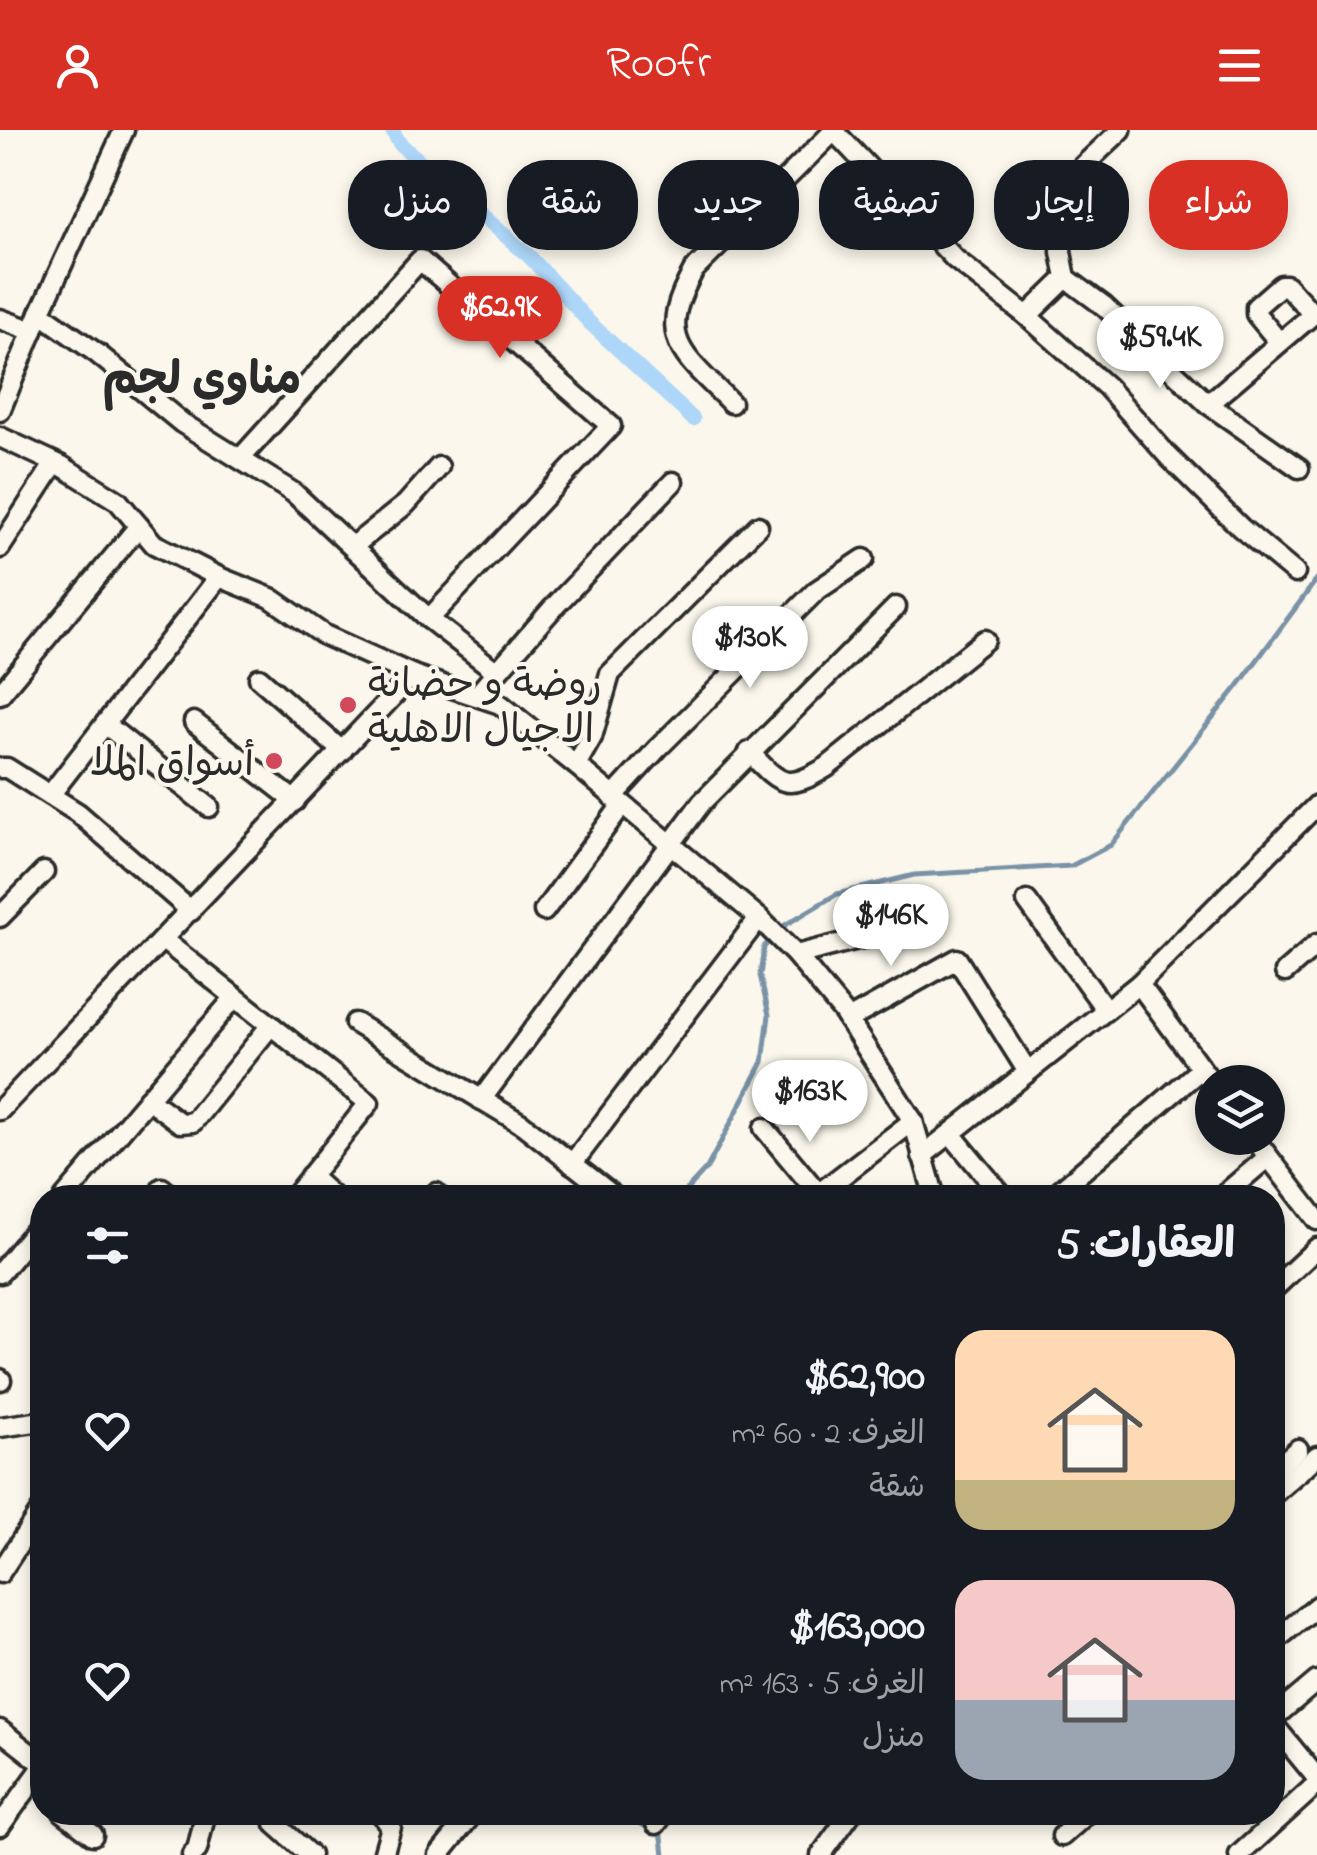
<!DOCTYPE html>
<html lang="ar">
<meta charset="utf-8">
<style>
body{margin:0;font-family:"Indie Flower","Playpen Sans Arabic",sans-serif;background:#242831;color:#f1f3f6;direction:rtl;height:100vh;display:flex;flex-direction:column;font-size:38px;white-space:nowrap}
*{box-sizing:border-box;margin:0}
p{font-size:32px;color:#9ea1a6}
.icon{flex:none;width:55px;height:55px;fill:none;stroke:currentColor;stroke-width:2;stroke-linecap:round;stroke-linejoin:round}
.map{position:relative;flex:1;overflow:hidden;direction:ltr}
.details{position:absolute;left:30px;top:1055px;width:1255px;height:640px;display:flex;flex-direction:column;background:#171b24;border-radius:40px;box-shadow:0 5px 15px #0003;direction:rtl}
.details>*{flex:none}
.top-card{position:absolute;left:30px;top:30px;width:1258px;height:90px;direction:rtl;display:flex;gap:20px}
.tools{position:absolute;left:1195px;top:935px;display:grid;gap:20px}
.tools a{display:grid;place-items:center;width:90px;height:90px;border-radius:50%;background:#171b24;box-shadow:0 5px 15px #0003;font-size:50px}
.price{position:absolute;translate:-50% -85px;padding:0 22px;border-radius:35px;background:#fff;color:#222;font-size:32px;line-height:65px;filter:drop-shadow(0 2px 5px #0008)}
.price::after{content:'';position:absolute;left:50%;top:60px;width:30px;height:22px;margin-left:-15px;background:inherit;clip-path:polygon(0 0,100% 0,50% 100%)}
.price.active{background:#d93025;color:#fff}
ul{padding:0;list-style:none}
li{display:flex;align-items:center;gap:30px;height:250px;padding:0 50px}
li span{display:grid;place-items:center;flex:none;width:280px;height:200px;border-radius:30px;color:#555}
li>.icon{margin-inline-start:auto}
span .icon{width:120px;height:120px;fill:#fffc;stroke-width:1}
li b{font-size:42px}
h2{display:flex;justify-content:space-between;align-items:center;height:120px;padding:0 50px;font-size:42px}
.tag{padding:0 35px;border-radius:40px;background:#171b24;box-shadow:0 5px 15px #0003;font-size:35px;line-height:90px}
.tag.active{background:#d93025;color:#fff}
header{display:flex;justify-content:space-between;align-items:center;height:130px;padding:0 50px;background:#d93025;color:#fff;font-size:45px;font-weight:600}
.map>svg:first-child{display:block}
</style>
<header><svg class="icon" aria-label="menu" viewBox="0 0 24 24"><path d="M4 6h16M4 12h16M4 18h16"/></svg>Roofr<svg class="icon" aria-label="person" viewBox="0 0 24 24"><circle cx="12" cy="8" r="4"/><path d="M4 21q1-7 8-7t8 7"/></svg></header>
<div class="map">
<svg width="1317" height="1725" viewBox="0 0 1317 1725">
<rect width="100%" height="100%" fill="#fbf7ec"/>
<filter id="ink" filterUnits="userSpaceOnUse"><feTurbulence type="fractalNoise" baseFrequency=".01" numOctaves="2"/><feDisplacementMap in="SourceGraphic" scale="20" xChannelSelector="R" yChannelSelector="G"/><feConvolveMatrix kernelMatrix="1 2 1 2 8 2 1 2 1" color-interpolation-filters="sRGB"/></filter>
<g filter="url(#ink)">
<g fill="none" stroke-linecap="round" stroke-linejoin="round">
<!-- stream -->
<g stroke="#7992a6" stroke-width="5">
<path d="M785,795L837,764L914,745L1071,736L1111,715L1238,556L1317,449"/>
<path d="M679,1068L707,1038L763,932L769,885L760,845L764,817L770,810"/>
<path d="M622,1682L662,1707L664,1725"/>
</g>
<!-- canal -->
<path stroke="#add6f8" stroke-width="15" d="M392,0L400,14L530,127L590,193L693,289"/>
<!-- minor casing -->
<g stroke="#2b2b2b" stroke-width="25">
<g id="minor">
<path d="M833,0L955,129L1027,186L1107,257L1168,326L1241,398L1295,443"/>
<path d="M1066,148L1061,122L1065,53L1121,0"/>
<path d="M40,183L98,224L182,293L294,363L429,489L497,542"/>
<path d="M1027,186L1066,148L1104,176L1208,274L1299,338"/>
<path d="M0,189L33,201"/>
<path d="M1279,212L1256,184V177L1281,155H1286L1313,184"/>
<path d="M731,273C683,224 654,210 694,140L833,2"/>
<path d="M1208,274L1317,181"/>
<path d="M0,281L40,183L124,0"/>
<path d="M0,307L62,336L118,371L154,414L219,447L271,468L324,505L413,545L500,574L576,635L759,788L796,825L843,882L913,991L935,1068"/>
<path d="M240,329L420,130L611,296L429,489"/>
<path d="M352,417L406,374L439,337"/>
<path d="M0,418L55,333"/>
<path d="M259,548L342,621"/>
<path d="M0,564L139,396"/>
<path d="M477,565L553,478L673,352"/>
<path d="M194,592L295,671"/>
<path d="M105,594L209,677"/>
<path d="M749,622C781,655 786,662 827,637L985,510"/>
<path d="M576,635L592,607L610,544L758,396"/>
<path d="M0,638H7L78,683L191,781"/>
<path d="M50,665L219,447"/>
<path d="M613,667L658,618L816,461L864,429"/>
<path d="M1027,771L1106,880"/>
<path d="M544,781L622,675"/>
<path d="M0,787L44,742"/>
<path d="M163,810L369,973L293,1068"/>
<path d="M796,825L925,792"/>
<path d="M1285,842L1317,814"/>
<path d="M1139,854L1212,953"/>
<path d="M848,890L957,829L1028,942"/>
<path d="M355,893L522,994L616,1068"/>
<path d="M148,969L180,993L193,992L271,895"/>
<path d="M481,970L702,672L896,477"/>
<path d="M0,980L413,545"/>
<path d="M764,998L818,1063"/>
<path d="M951,1004L1004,1068"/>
<path d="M1254,1008L1317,1090"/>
<path d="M922,1026L1139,854L1317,675"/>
<path d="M572,1034L759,788"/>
<path d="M310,1046L334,1068"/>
<path d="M162,1058L174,1068"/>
<path d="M64,1068L235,867"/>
<path d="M431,1068L436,1063"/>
<path d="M813,1068L913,991"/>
<path d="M1051,1068L1201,939"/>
<path d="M1220,1068L1268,1027"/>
<path d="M0,1143L42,1092"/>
<path d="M1272,1160L1317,1118"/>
<path d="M0,1249L1,1250"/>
<path d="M0,1297L42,1291"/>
<path d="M1272,1342L1298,1319"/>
<path d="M1272,1365L1317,1326"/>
<path d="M0,1443L42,1379"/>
<path d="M1272,1513L1317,1476"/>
<path d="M1272,1589L1317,1551"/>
<path d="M1272,1593L1317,1648"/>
<path d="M0,1600L42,1633"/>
<path d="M63,1682L93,1705"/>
<path d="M380,1682L391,1697L383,1725"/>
<path d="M275,1694L310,1725"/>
<path d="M656,1694L665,1682"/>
<path d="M0,1696L42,1638"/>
<path d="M1062,1706L1089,1682"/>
<path d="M192,1725L197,1720L206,1682"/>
<path d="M439,1725L474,1682"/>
<path d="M821,1725L852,1682"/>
<path d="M1239,1725L1317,1654"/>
</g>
</g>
<!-- minor -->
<use href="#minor" stroke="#fbf7ec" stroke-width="18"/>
</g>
</g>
<!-- markers -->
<g fill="#d1495b" stroke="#fbf7ec" stroke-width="4">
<circle cx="348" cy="575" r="10"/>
<circle cx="274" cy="631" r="10"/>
</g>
<g text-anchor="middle" stroke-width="8" stroke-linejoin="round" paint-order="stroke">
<!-- poi labels -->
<g font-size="40" fill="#2b2b2b" stroke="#fbf7ec" text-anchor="start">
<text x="368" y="566">روضة و حضانة<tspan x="368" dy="46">الاجيال الاهلية</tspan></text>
<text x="254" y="645" text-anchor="end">أسواق الملا</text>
</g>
<!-- quarter labels -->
<g font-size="45" font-weight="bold" fill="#2b2b2b" stroke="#fbf7ec">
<text x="202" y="263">مناوي لجم</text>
</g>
</g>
</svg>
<div class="tools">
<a><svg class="icon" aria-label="layers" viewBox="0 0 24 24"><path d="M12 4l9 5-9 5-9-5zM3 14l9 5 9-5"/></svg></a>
</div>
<b class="price active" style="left:500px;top:231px">$62.9K</b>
<b class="price" style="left:1160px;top:261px">$59.4K</b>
<b class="price" style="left:750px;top:561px">$130K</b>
<b class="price" style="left:891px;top:839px">$146K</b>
<b class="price" style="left:810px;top:1015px">$163K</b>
<div class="top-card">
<a class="tag active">شراء</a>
<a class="tag">إيجار</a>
<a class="tag">تصفية</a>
<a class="tag">جديد</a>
<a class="tag">شقة</a>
<a class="tag">منزل</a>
</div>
<section class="details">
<h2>العقارات: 5<svg class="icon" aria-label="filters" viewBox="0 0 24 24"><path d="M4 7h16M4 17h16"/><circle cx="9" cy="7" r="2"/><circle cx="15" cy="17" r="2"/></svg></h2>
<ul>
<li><span style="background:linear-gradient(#ffd9b3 75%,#c2b280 0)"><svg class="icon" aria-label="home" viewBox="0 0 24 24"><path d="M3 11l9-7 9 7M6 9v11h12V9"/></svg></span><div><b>$62,900</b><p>الغرف: 2 · 60 m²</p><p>شقة</p></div><svg class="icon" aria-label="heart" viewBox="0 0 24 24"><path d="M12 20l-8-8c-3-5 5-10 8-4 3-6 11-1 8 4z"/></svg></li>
<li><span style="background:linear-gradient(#f6c9c9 60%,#9aa5b1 0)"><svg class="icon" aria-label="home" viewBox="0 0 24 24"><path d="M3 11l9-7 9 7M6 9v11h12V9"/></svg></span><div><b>$163,000</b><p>الغرف: 5 · 163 m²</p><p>منزل</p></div><svg class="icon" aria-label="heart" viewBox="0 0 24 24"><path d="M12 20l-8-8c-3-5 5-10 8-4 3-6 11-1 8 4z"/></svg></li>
</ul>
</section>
</div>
